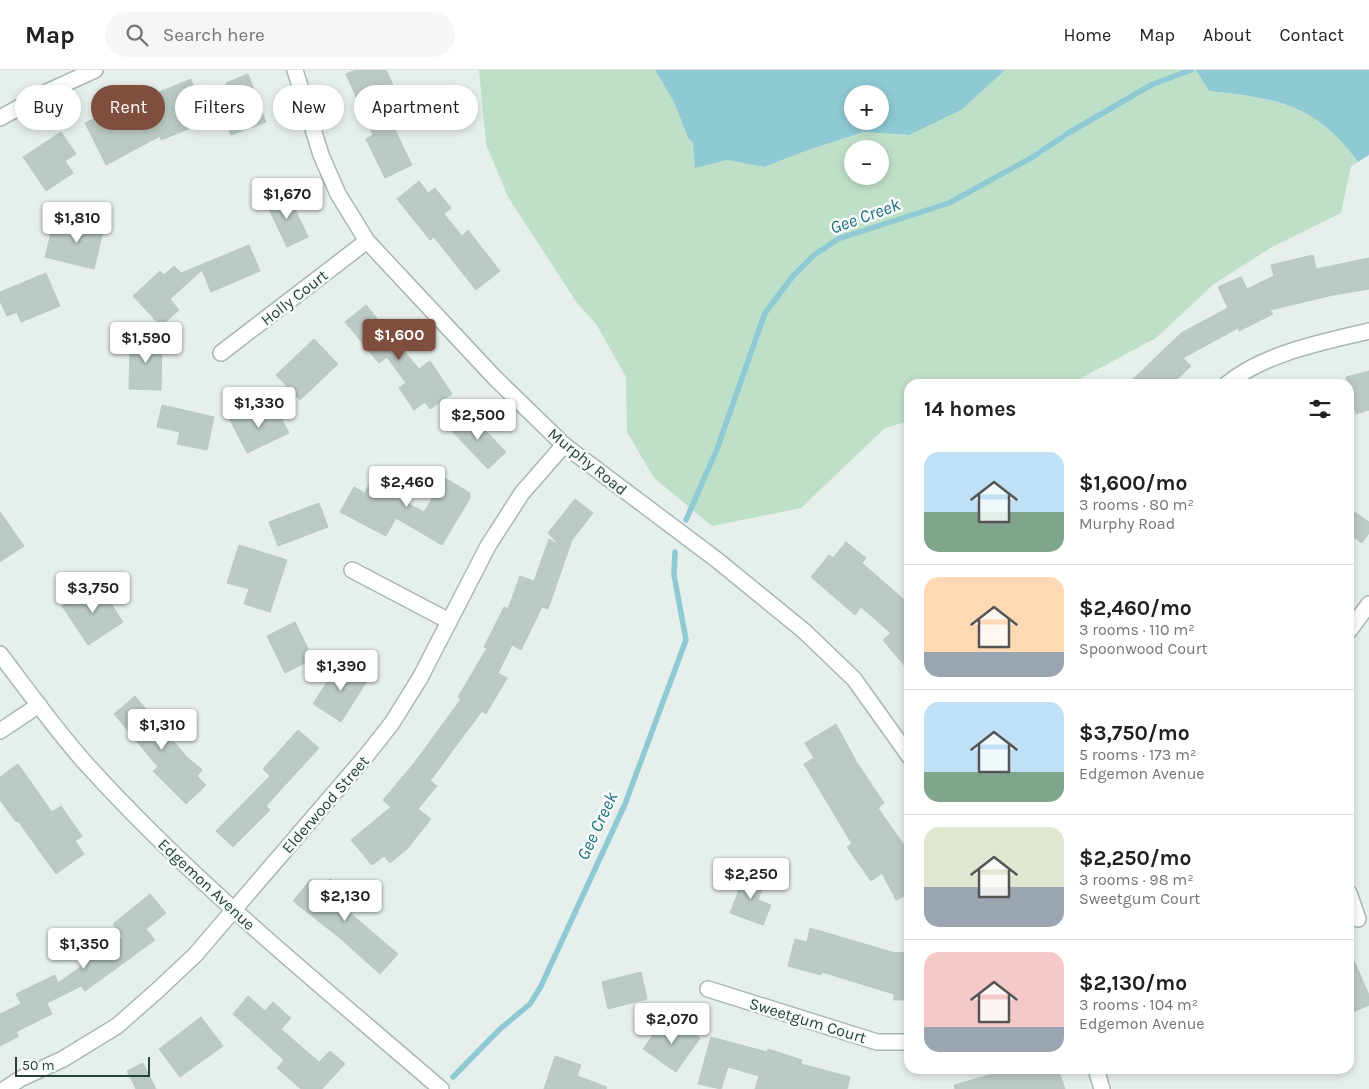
<!DOCTYPE html>
<meta charset="utf-8">
<style>
body{margin:0;font-family:Karla,sans-serif;background:#f6f6f6;color:#202124;height:100vh;display:flex;flex-direction:column;font-size:19px;white-space:nowrap}
*{box-sizing:border-box;margin:0}
p{font-size:16px;color:#757577}
.icon{flex:none;width:28px;height:28px;fill:none;stroke:currentColor;stroke-width:2;stroke-linecap:round;stroke-linejoin:round}
.map{position:relative;flex:1;overflow:hidden}
.sheet{position:absolute;left:904px;top:309px;width:450px;height:695px;display:flex;flex-direction:column;background:#fff;border-radius:15px;box-shadow:0 2px 8px #0003}
.sheet>*{flex:none}
.banner{position:absolute;left:15px;top:15px;width:475px;height:45px;display:flex;gap:10px}
.buttons{position:absolute;left:844px;top:15px;display:grid;gap:10px}
.buttons a{display:grid;place-items:center;width:45px;height:45px;border-radius:50%;background:#fff;box-shadow:0 2px 8px #0003;font-size:25px}
.scale{position:absolute;left:15px;bottom:12px;width:135px;box-sizing:border-box;padding-left:5px;border:2px solid #24423a;border-top:0;font-size:14px;line-height:18px;white-space:nowrap;color:#24423a;-webkit-text-stroke:4px #f7fbf9;paint-order:stroke}
.price{position:absolute;translate:-50% -42px;padding:0 11px;border-radius:5px;background:#fff;color:#222;font-size:16px;line-height:32px;filter:drop-shadow(0 1px 2px #0008)}
.price::after{content:'';position:absolute;left:50%;top:30px;width:15px;height:11px;margin-left:-8px;background:inherit;clip-path:polygon(0 0,100% 0,50% 100%)}
.price.active{background:#7f4e3f;color:#fff}
ul{padding:0;list-style:none}
li{display:flex;align-items:center;gap:15px;height:125px;padding:0 20px}
li+li{border-top:1px solid #e0e0e0}
li span{display:grid;place-items:center;flex:none;width:140px;height:100px;border-radius:15px;color:#555}
li>.icon{margin-inline-start:auto}
span .icon{width:60px;height:60px;fill:#fffc;stroke-width:1}
li b{font-size:21px}
h2{display:flex;justify-content:space-between;align-items:center;height:60px;padding:0 20px;font-size:21px}
.tag{padding:0 18px;border-radius:22px;background:#fff;box-shadow:0 2px 8px #0003;font-size:18px;line-height:45px}
.tag.active{background:#7f4e3f;color:#fff}
header{display:flex;align-items:center;gap:30px;box-sizing:border-box;height:70px;padding:0 25px;background:#fff;border-bottom:1px solid #e0e0e0}
header strong{font-size:24px}
nav{display:flex;gap:28px;margin-inline-start:auto;font-size:18px}
.search{width:350px;height:45px;background:#f6f6f6;display:flex;align-items:center;gap:12px;box-sizing:border-box;padding:0 18px;border-radius:28px;color:#757577;font-size:19px}
.map>svg:first-child{display:block}
</style>
<header>
<strong>Map</strong>
<div class="search"><svg class="icon" aria-label="search" viewBox="0 0 24 24"><circle cx="10" cy="10" r="6"/><path d="M15 15l6 6"/></svg>Search here</div>
<nav><a>Home</a><a>Map</a><a>About</a><a>Contact</a></nav>
</header>
<div class="map">
<svg width="1369" height="1019" viewBox="0 0 1369 1019">
<rect width="100%" height="100%" fill="#e6efeb"/>
<!-- green -->
<path fill="#bfe0c8" fill-rule="evenodd" d="M479,0H655L674,32L688,68L693,73L696,97L727,90L764,97L808,80L864,62L909,65L1005,0H1196L1209,21C1275,28 1317,34 1358,92L1351,96L1341,143L1272,177L1214,214L1156,268L1070,314H909V351L885,358L801,438L712,456L654,408L627,362L626,307L596,254L577,233L508,127L486,74ZM852,79H880V106H852Z"/>
<!-- water -->
<g fill="#8ec9d4" fill-rule="evenodd">
<path d="M655,0H1005L961,40L909,65L864,62L808,80L764,97L727,90L695,98L693,73L688,68L674,32ZM852,24H880V51H852Z"/>
<path d="M1196,0H1369V85L1358,92C1316,34 1276,28 1209,21Z"/>
</g>
<g fill="none" stroke-linecap="round" stroke-linejoin="round">
<!-- stream -->
<g stroke="#8ec9d4" stroke-width="5.5">
<path d="M686,450L717,379L765,243L793,206L814,185L838,169L949,133L1031,88L1070,62L1151,15L1191,0"/>
<path d="M453,1007L500,959L530,934L541,916L625,734L686,570L674,505L675,482"/>
</g>
</g>
<!-- building -->
<g fill="#bbcac4" stroke="#b8c9c2">
<path d="M356,0H386L393,15L381,20L391,42L387,44L412,95L385,108L366,69L373,65L346,4Z"/>
<path d="M248,4L266,52L231,65L219,33L232,28L226,13Z"/>
<path d="M191,9L208,51L161,70L160,66L106,95L85,53L132,30L133,33Z"/>
<path d="M61,62L76,84L65,91L73,103L46,121L23,87Z"/>
<path d="M419,111L428,123L435,118L451,138L444,144L462,166L468,160L500,201L476,220L434,167L430,170L397,129Z"/>
<path d="M287,122L308,167L287,177L266,133Z"/>
<path d="M80,147L105,153L94,199L45,187L52,159L76,165Z"/>
<path d="M249,175L260,201L211,222L202,200L170,229L179,240L161,256L133,226L160,201L164,205L174,196L181,203Z"/>
<path d="M1313,185L1316,199L1369,188V219L1333,225L1270,240L1273,244L1239,261L1238,258L1183,288L1191,296L1172,314H1128L1181,263L1228,238L1218,217L1241,207L1247,219L1274,206L1271,195Z"/>
<path d="M46,203L60,236L21,252L17,242L7,246L0,231V222Z"/>
<path d="M366,235L419,299L430,291L452,324L430,339L425,332L414,340L399,318L406,313L387,287L379,293L345,252Z"/>
<path d="M136,267L162,268L161,320L129,319L130,281H135Z"/>
<path d="M314,269L338,294L300,330L276,305Z"/>
<path d="M1369,301V340L1356,344L1346,307Z"/>
<path d="M162,335L214,347L207,380L177,374L180,362L157,357Z"/>
<path d="M254,338L259,349L277,340L289,363L247,383L230,350Z"/>
<path d="M469,343L506,382L488,399L451,360Z"/>
<path d="M375,403L403,417L397,428L424,442L445,408L470,423V428L442,475L396,448L386,466L340,442L354,417L365,423Z"/>
<path d="M575,429L593,443L572,470L548,539L542,537L521,580L512,575L498,603L507,608L486,644L482,641L430,711L437,716L418,739L431,749L407,779L390,793L384,786L372,795L351,770L391,737L383,730L415,692L461,629L458,627L487,578L484,577L504,537L508,539L520,506L534,511L549,469L560,476L548,463Z"/>
<path d="M319,433L328,457L278,476L269,452Z"/>
<path d="M1349,438L1369,452V463L1362,473L1349,464Z"/>
<path d="M0,442L24,476L0,492Z"/>
<path d="M846,472L866,488L862,493L909,534V601L883,570L891,563L861,537L855,545L811,507L829,485L833,488Z"/>
<path d="M239,475L287,490L270,542L244,534L249,519L227,513Z"/>
<path d="M98,513L123,552L88,575L62,536Z"/>
<path d="M295,552L313,589L285,603L267,566Z"/>
<path d="M350,593L370,606L341,652L313,634L335,599L343,604Z"/>
<path d="M135,626L186,686L202,700L197,706L206,715L186,734L153,701L158,697L114,644Z"/>
<path d="M836,654L856,691L884,733L878,738L909,782V824L896,830L882,803L871,811L847,777L852,774L804,694L814,688L805,673Z"/>
<path d="M298,660L319,678L266,736L270,740L233,777L216,761L270,706L263,699Z"/>
<path d="M18,694L52,742L61,736L82,766L75,771L84,784L56,804L18,751L16,752L0,730V707Z"/>
<path d="M746,802L766,809L758,830L771,835L763,855L730,843Z"/>
<path d="M311,809L322,818L330,809L359,832L350,843L398,884L380,904L341,869L293,831Z"/>
<path d="M150,824L166,843L146,859L155,870L85,921L81,916L47,933L52,944L16,962L19,966L0,976V944L21,934L16,924L55,905L58,913L123,867L113,854Z"/>
<path d="M810,858L895,883L909,882V930H894V924L822,902L821,905L788,896L795,869L807,872Z"/>
<path d="M1349,879L1369,925V935L1349,944Z"/>
<path d="M641,902L647,929L608,939L602,912Z"/>
<path d="M248,926L265,941L273,932L291,948L281,959L319,992L330,981L345,994L322,1019H301L277,998L284,990L233,944Z"/>
<path d="M201,947L223,976L180,1007L159,979Z"/>
<path d="M675,951L700,968L676,1002L643,979L661,953L670,959Z"/>
<path d="M711,967L767,982L768,979L802,990L801,994L850,1007L847,1019H755L759,1006L728,997L721,1019L698,1014Z"/>
<path d="M555,986L581,995L577,1006L607,1017L606,1019H544Z"/>
<path d="M143,993L156,1019H136L127,1001Z"/>
<path d="M1011,999H1058L1065,1019H955L954,1015Z"/>
</g>
<g fill="none" stroke-linecap="round" stroke-linejoin="round">
<!-- minor casing -->
<g stroke="#a8b8b2" stroke-width="18">
<g id="minor">
<path d="M0,48L49,21L95,0"/>
<path d="M221,283L367,171"/>
<path d="M1227,314C1264,283 1324,272 1369,261"/>
<path d="M352,500L449,551"/>
<path d="M1349,561L1369,534"/>
<path d="M0,661L39,635"/>
<path d="M1349,823L1358,849"/>
<path d="M708,919L877,972H909"/>
<path d="M5,1019L20,1009L63,989L117,956L159,919L195,885L366,686L392,653L420,608L488,476L522,423L564,375"/>
</g>
</g>
<!-- tertiary casing -->
<g stroke="#a8b8b2" stroke-width="18">
<g id="tertiary">
<path d="M295,0L321,85L338,124L367,171L495,308L564,375L717,490L804,561L854,609L909,686"/>
<path d="M0,584C29,622 57,662 89,697C196,815 321,915 441,1019"/>
<path d="M1096,999L1102,1019"/>
</g>
</g>
<!-- minor -->
<use href="#minor" stroke="#fff" stroke-width="15"/>
<!-- tertiary -->
<use href="#tertiary" stroke="#fff" stroke-width="15"/>
</g>
<g text-anchor="middle" stroke-width="5" stroke-linejoin="round" paint-order="stroke">
<!-- street labels -->
<g font-size="16" fill="#24423a" stroke="#f7fbf9">
<text transform="translate(294 227) rotate(-38)" y="6">Holly Court</text>
<text transform="translate(588 391) rotate(39)" y="6">Murphy Road</text>
<text transform="translate(325 734) rotate(-49)" y="6">Elderwood Street</text>
<text transform="translate(207 814) rotate(43)" y="6">Edgemon Avenue</text>
<text transform="translate(808 950) rotate(17)" y="6">Sweetgum Court</text>
</g>
<!-- water labels -->
<g font-size="18" font-style="italic" fill="#1c6f80" stroke="#f7fbf9">
<text transform="translate(865 146) rotate(-20)" y="6">Gee Creek</text>
<text transform="translate(597 756) rotate(-65)" y="6">Gee Creek</text>
</g>
</g>
</svg>
<div class="buttons">
<a>+</a>
<a>−</a>
</div>
<div class="scale">50 m</div>
<b class="price" style="left:287px;top:150px">$1,670</b>
<b class="price" style="left:77px;top:174px">$1,810</b>
<b class="price active" style="left:399px;top:291px">$1,600</b>
<b class="price" style="left:146px;top:294px">$1,590</b>
<b class="price" style="left:259px;top:359px">$1,330</b>
<b class="price" style="left:478px;top:371px">$2,500</b>
<b class="price" style="left:407px;top:438px">$2,460</b>
<b class="price" style="left:93px;top:544px">$3,750</b>
<b class="price" style="left:341px;top:622px">$1,390</b>
<b class="price" style="left:162px;top:681px">$1,310</b>
<b class="price" style="left:751px;top:830px">$2,250</b>
<b class="price" style="left:345px;top:852px">$2,130</b>
<b class="price" style="left:84px;top:900px">$1,350</b>
<b class="price" style="left:672px;top:975px">$2,070</b>
<div class="banner">
<a class="tag">Buy</a>
<a class="tag active">Rent</a>
<a class="tag">Filters</a>
<a class="tag">New</a>
<a class="tag">Apartment</a>
</div>
<section class="sheet">
<h2>14 homes<svg class="icon" aria-label="filters" viewBox="0 0 24 24"><path d="M4 7h16M4 17h16"/><circle cx="9" cy="7" r="2"/><circle cx="15" cy="17" r="2"/></svg></h2>
<ul>
<li><span style="background:linear-gradient(#bfe0f5 60%,#7fa58c 0)"><svg class="icon" aria-label="home" viewBox="0 0 24 24"><path d="M3 11l9-7 9 7M6 9v11h12V9"/></svg></span><div><b>$1,600/mo</b><p>3 rooms · 80 m²</p><p>Murphy Road</p></div></li>
<li><span style="background:linear-gradient(#ffd9b3 75%,#9aa5b1 0)"><svg class="icon" aria-label="home" viewBox="0 0 24 24"><path d="M3 11l9-7 9 7M6 9v11h12V9"/></svg></span><div><b>$2,460/mo</b><p>3 rooms · 110 m²</p><p>Spoonwood Court</p></div></li>
<li><span style="background:linear-gradient(#bfe0f5 70%,#7fa58c 0)"><svg class="icon" aria-label="home" viewBox="0 0 24 24"><path d="M3 11l9-7 9 7M6 9v11h12V9"/></svg></span><div><b>$3,750/mo</b><p>5 rooms · 173 m²</p><p>Edgemon Avenue</p></div></li>
<li><span style="background:linear-gradient(#dfe7d0 60%,#9aa5b1 0)"><svg class="icon" aria-label="home" viewBox="0 0 24 24"><path d="M3 11l9-7 9 7M6 9v11h12V9"/></svg></span><div><b>$2,250/mo</b><p>3 rooms · 98 m²</p><p>Sweetgum Court</p></div></li>
<li><span style="background:linear-gradient(#f6c9c9 75%,#9aa5b1 0)"><svg class="icon" aria-label="home" viewBox="0 0 24 24"><path d="M3 11l9-7 9 7M6 9v11h12V9"/></svg></span><div><b>$2,130/mo</b><p>3 rooms · 104 m²</p><p>Edgemon Avenue</p></div></li>
</ul>
</section>
</div>
